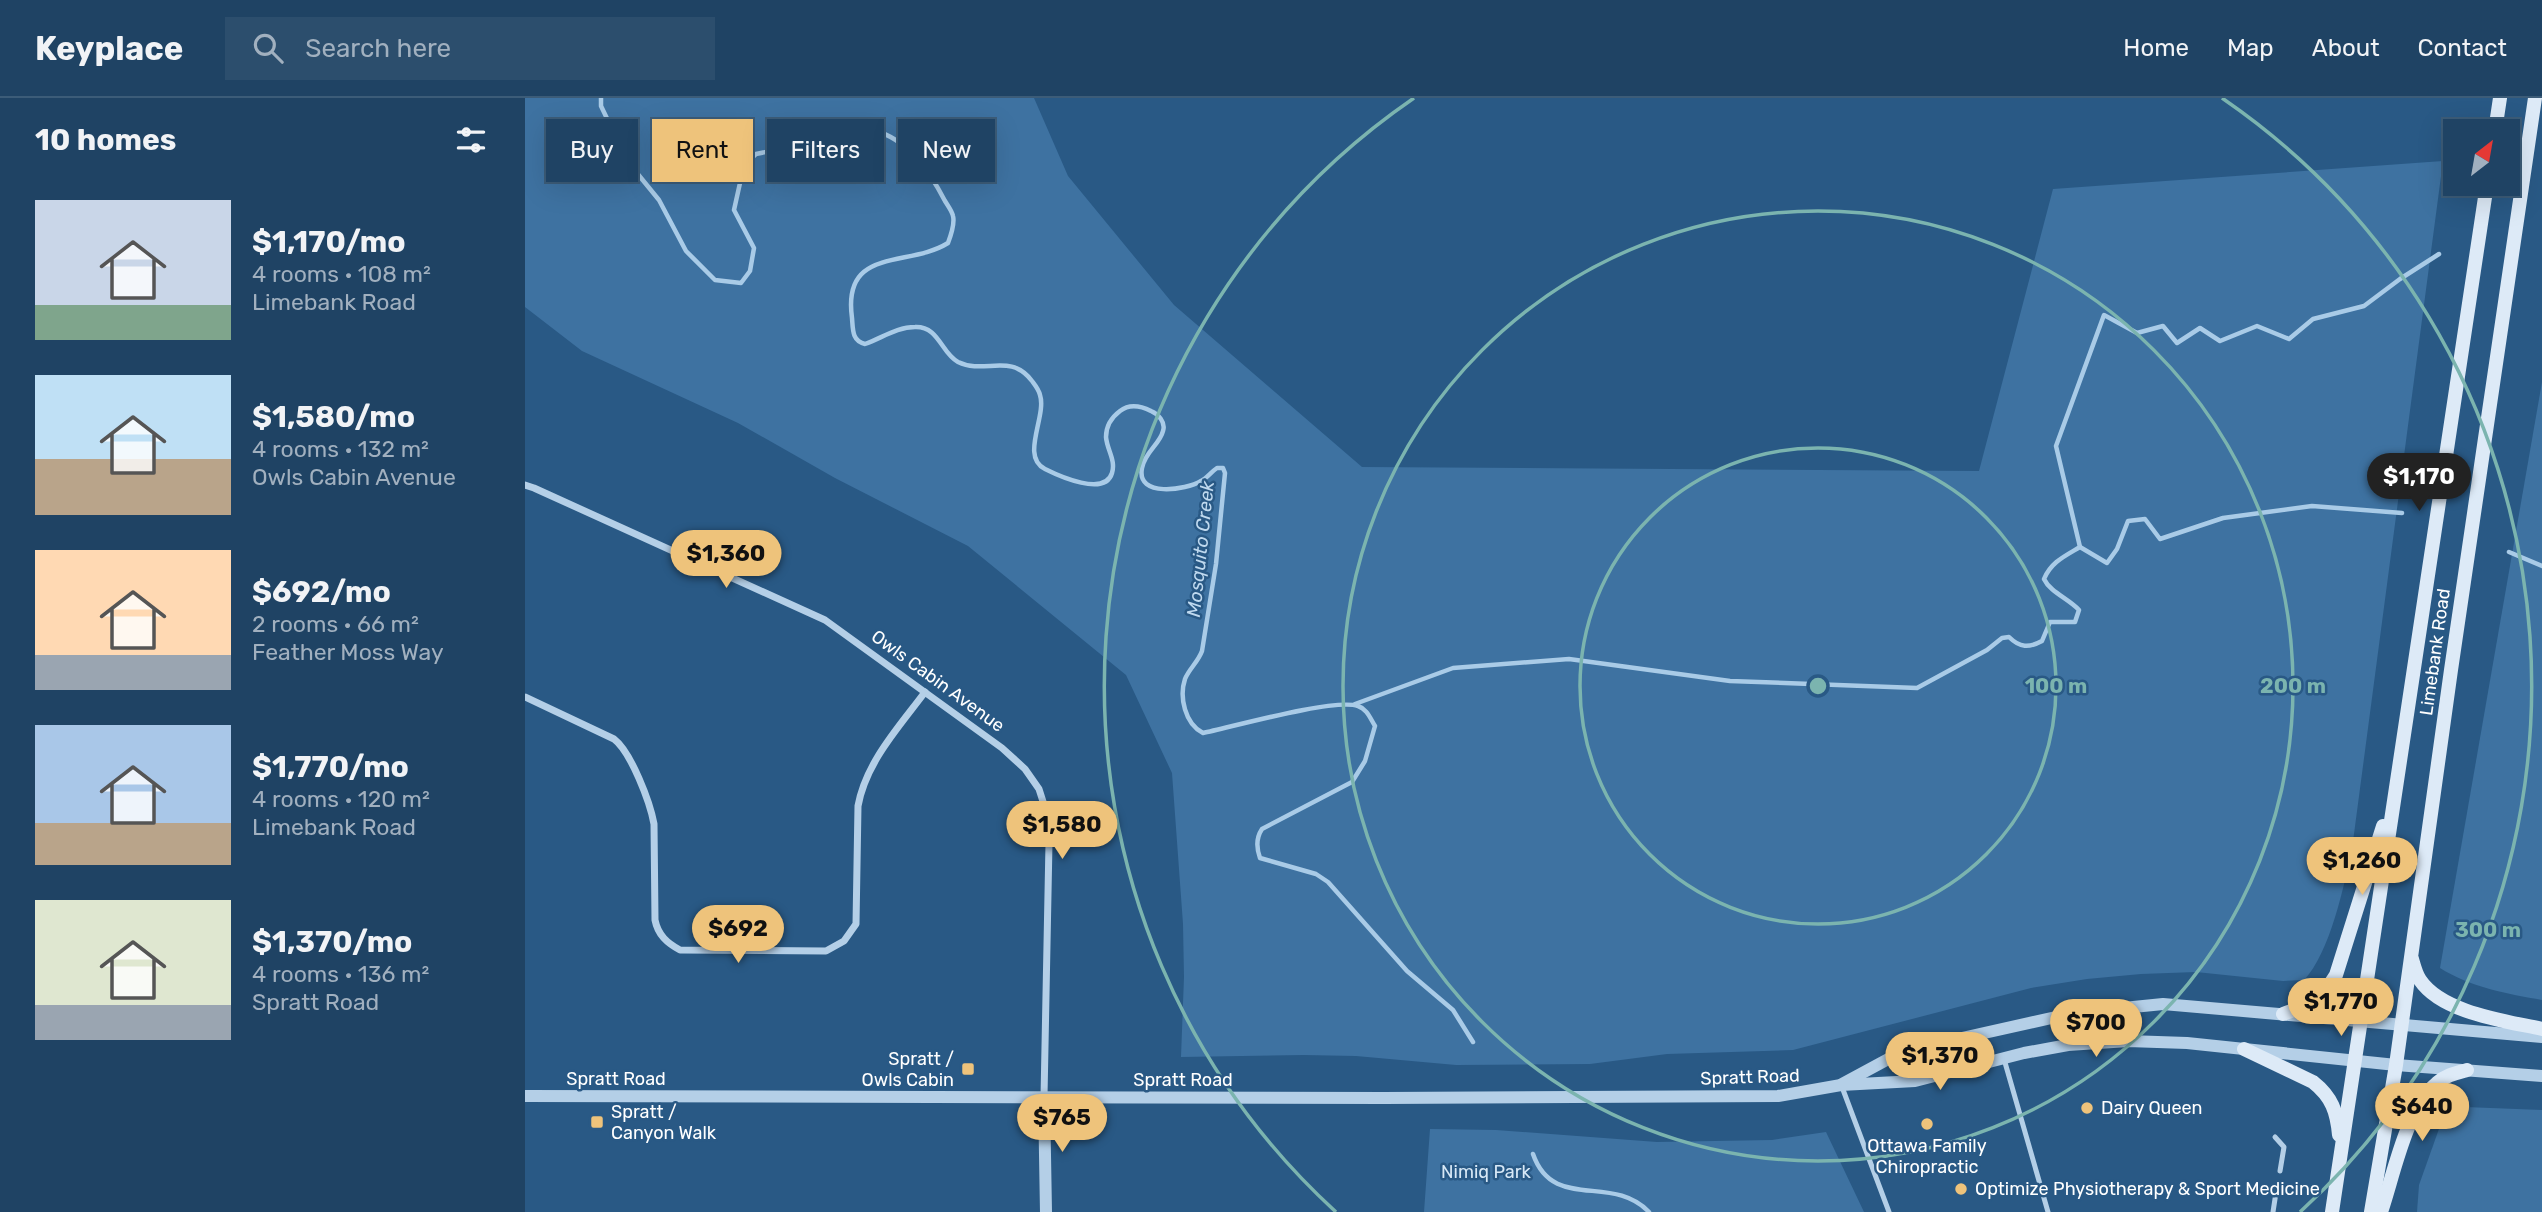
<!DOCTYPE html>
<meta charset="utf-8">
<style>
body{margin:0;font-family:Rubik,sans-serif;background:#2c4e6d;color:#f1f3f6;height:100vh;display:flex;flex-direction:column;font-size:26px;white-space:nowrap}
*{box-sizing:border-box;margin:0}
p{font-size:23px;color:#a1b0bf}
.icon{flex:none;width:38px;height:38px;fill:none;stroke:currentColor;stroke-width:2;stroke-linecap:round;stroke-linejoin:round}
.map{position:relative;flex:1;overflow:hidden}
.drawer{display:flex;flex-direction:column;background:#1f4364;width:525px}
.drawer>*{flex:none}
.top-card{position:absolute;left:21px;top:21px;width:665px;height:63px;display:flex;gap:14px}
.needle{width:46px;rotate:31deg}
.buttons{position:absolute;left:1918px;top:21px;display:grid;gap:14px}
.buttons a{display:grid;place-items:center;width:77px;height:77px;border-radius:0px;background:#1f4364;box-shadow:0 7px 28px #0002,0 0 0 2px #3c5c78;font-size:35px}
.price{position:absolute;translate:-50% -60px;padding:0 16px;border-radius:24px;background:#eec37b;color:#111;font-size:23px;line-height:46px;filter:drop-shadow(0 2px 4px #0008)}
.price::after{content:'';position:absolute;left:50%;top:42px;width:21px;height:16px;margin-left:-10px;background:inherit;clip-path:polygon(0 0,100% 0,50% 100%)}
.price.on{background:#222;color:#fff}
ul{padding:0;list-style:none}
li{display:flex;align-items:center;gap:21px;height:175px;padding:0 35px}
li span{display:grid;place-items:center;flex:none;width:196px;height:140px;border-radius:0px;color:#555}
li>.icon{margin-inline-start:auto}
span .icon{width:84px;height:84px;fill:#fffc;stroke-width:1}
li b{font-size:30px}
h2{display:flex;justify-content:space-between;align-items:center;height:84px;padding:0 35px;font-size:30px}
.pill{padding:0 24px;border-radius:0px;background:#1f4364;box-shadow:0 7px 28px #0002,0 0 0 2px #3c5c78;font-size:24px;line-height:63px}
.pill.on{background:#eec37b;color:#111}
header{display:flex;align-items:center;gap:42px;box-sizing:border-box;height:98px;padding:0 35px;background:#1f4364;border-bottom:2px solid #3c5c78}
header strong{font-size:33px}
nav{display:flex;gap:38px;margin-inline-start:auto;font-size:24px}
.search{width:490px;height:63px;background:#2c4e6d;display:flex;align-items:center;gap:18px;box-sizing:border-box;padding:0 24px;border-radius:0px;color:#a1b0bf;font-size:26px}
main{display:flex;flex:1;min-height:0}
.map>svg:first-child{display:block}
</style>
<header>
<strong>Keyplace</strong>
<div class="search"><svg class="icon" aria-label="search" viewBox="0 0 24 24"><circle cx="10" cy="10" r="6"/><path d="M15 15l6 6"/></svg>Search here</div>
<nav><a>Home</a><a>Map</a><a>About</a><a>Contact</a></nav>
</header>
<main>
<section class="drawer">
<h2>10 homes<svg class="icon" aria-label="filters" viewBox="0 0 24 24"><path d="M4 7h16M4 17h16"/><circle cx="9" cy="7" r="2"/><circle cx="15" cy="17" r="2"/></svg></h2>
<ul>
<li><span style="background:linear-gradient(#c9d6e8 75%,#7fa58c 0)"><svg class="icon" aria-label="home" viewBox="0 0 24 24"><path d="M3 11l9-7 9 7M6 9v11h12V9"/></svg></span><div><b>$1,170/mo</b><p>4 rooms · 108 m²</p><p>Limebank Road</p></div></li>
<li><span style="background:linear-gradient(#bfe0f5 60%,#b9a48a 0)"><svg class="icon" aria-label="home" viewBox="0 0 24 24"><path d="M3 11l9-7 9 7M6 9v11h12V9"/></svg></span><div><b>$1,580/mo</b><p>4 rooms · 132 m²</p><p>Owls Cabin Avenue</p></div></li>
<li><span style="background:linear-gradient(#ffd9b3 75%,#9aa5b1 0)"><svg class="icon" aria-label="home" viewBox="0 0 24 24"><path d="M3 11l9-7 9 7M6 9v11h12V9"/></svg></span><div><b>$692/mo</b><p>2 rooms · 66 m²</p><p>Feather Moss Way</p></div></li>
<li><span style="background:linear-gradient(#a9c7e8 70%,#b9a48a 0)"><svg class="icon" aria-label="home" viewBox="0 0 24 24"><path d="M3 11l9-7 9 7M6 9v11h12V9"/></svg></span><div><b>$1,770/mo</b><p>4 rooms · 120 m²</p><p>Limebank Road</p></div></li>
<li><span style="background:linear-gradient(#dfe7d0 75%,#9aa5b1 0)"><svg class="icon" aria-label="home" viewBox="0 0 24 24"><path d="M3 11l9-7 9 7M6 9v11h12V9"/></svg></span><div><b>$1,370/mo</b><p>4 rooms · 136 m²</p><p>Spratt Road</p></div></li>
</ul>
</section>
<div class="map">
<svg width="2017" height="1114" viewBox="0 0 2017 1114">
<rect width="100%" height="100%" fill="#295985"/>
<!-- green -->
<g fill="#3e72a1">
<path d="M0,0H509L543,78L649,207L837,369L1454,373L1528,91L1918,63L1827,751C1819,788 1805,855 1779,882L1758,883L1671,874L1616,876L1562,881L1506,890L1268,952L1142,956L1065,966L931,967L831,958L779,957L656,959L659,879L658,826L647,675L601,577L443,448L310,380L213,325L57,253L0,209Z"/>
<path d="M2017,284V902C1983,896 1945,889 1915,870Z"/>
<path d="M1940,1009L2017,1012V1114H1892L1894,1087L1920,1014Z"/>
<path d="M905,1031L971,1032L1132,1044L1247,1042L1301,1034L1339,1114H899Z"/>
</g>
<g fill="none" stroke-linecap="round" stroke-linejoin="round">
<!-- stream -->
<g stroke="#a9cbe7" stroke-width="4.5">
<path d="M76,0V8L103,64L134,102L161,153L190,182L216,185L225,173L229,150L209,112L219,67L231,56L348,32C383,41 405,74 420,103C423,108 427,113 428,118C430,126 426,137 423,145C383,170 317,148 327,220C328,232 327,243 340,246C357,240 372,229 390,229C414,228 416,255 433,264C460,277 485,254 507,283C510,287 514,292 515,297C522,318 495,359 520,371C534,378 580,399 587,375C591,362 582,352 581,339C581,328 587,319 595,313C604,306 616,308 626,313C633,316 641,324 638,333C635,346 620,354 617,370C611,400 661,392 676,383C682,380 686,374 692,370H698L700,375L691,466L677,553C673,564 664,571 660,581C654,599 660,626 678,635C707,629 809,600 833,608C842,611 845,620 850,628L840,663L827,684L737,731C731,740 731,749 735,760L791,776L803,784L882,873L928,912L948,944"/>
<path d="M1555,449L1531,348L1579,217L1612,235L1638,228L1652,245L1675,230L1695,243L1732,228L1764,241L1788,221L1839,208L1875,181L1914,156"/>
<path d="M1984,454L2017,468"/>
<path d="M830,606L928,570L1044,561L1205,583L1392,590L1462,552L1477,540L1484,539C1495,550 1504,550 1517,543L1525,524H1550L1554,512C1544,501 1525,494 1519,481C1526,464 1540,458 1555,449L1582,465L1592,451L1603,423L1620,421L1635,441L1698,420L1787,408L1877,415"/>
<path d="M1008,1056C1028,1114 1087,1075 1124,1114"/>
</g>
<!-- service -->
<g stroke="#b4cfe7" stroke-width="5">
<path d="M1479,961L1523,1114"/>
<path d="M1317,989L1364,1114"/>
<path d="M1750,1039L1759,1049L1755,1073"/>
<path d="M1748,1114L1752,1088"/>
</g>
<!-- minor -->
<g stroke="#b4cfe7" stroke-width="7">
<path d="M0,387L9,390L300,522L477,650L500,671L514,691L521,713L524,745L519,999"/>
<path d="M0,599L89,641C106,654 125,704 129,726L130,822C133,837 142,845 155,852L301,853L319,843L331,826L333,708C341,664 374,629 400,594"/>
</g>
<!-- tertiary -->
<g stroke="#b4cfe7" stroke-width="12">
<path d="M1317,986L1367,959L1428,942L1549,915L1638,906L2017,939"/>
<path d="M0,998L859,1000L1253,998L1316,987L1390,983L1499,955L1543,947L1603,943L1662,945L1871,967L2017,978"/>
<path d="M519,999L521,1114"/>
</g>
<!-- secondary -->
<g stroke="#ddeaf7" stroke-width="14">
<path d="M1970,33L1975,0"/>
<path d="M1887,861C1889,868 1891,876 1895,882C1917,915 1981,923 2017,931"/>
<path d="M1758,916C1781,908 1798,899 1811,877L1858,728"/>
<path d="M1719,951L1788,984C1807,999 1812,1014 1814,1037"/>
<path d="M1807,1114L1962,86"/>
<path d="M1846,1114L1871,967L1926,572L2010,0"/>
<path d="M1856,1114C1869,1076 1881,1011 1912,985C1921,977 1931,975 1942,972"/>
</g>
</g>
<!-- distance rings -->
<g fill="none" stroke="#7bb4af" stroke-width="3.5">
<circle cx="1293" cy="588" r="238"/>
<circle cx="1293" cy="588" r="475"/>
<path d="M811 1114A713 713 0 0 1 889 0M1697 0A713 713 0 0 1 1775 1114"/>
</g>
<!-- markers -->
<g fill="#eec37b" stroke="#295985" stroke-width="2.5">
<rect x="436" y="964" width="14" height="14" rx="3.5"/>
<circle cx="1562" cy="1010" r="7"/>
<rect x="65" y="1017" width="14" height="14" rx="3.5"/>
<circle cx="1402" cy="1026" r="7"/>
<circle cx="1436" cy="1091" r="7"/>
</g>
<g text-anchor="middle" stroke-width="5" stroke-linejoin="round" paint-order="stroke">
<!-- street labels -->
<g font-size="18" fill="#fff" stroke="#295985">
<text transform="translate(1910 554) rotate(-82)" y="6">Limebank Road</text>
<text transform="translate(413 583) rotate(36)" y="6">Owls Cabin Avenue</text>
<text transform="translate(1225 979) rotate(-2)" y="6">Spratt Road</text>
<text x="91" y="987">Spratt Road</text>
<text x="658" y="988">Spratt Road</text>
</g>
<!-- poi labels -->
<g font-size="18" fill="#fff" stroke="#295985" text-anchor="start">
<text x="429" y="967" text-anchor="end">Spratt /<tspan x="429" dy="21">Owls Cabin</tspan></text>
<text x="1576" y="1016">Dairy Queen</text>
<text x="86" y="1020">Spratt /<tspan x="86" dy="21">Canyon Walk</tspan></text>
<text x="1402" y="1054" text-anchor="middle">Ottawa Family<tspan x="1402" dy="21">Chiropractic</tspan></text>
<text x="1450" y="1097">Optimize Physiotherapy &amp; Sport Medicine</text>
</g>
<!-- park labels -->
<g font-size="18" fill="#d7e8f6" stroke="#295985">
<text x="961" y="1080">Nimiq Park</text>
</g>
<!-- water labels -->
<g font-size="19" font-style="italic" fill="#bfd9ef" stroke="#295985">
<text transform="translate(675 451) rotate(-84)" y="7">Mosquito Creek</text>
</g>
</g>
<circle cx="1293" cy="588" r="10" fill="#7bb4af" stroke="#295985" stroke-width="3.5"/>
<g font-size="21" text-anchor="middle" font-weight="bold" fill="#7bb4af" stroke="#295985" stroke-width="5" stroke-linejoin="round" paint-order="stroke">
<text x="1531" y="595">100 m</text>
<text x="1768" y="595">200 m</text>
<text x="1963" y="839">300 m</text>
</g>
</svg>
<div class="buttons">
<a><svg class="needle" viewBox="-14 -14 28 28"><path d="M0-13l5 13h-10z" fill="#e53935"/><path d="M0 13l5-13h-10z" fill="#a1b0bf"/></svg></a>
</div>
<b class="price on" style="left:1894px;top:415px">$1,170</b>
<b class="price" style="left:201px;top:492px">$1,360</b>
<b class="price" style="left:537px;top:763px">$1,580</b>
<b class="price" style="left:1837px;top:799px">$1,260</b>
<b class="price" style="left:213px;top:867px">$692</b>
<b class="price" style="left:1816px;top:940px">$1,770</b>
<b class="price" style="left:1571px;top:961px">$700</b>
<b class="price" style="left:1415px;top:994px">$1,370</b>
<b class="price" style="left:1897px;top:1045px">$640</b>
<b class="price" style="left:537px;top:1056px">$765</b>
<div class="top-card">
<a class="pill">Buy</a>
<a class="pill on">Rent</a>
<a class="pill">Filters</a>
<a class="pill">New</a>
</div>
</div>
</main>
